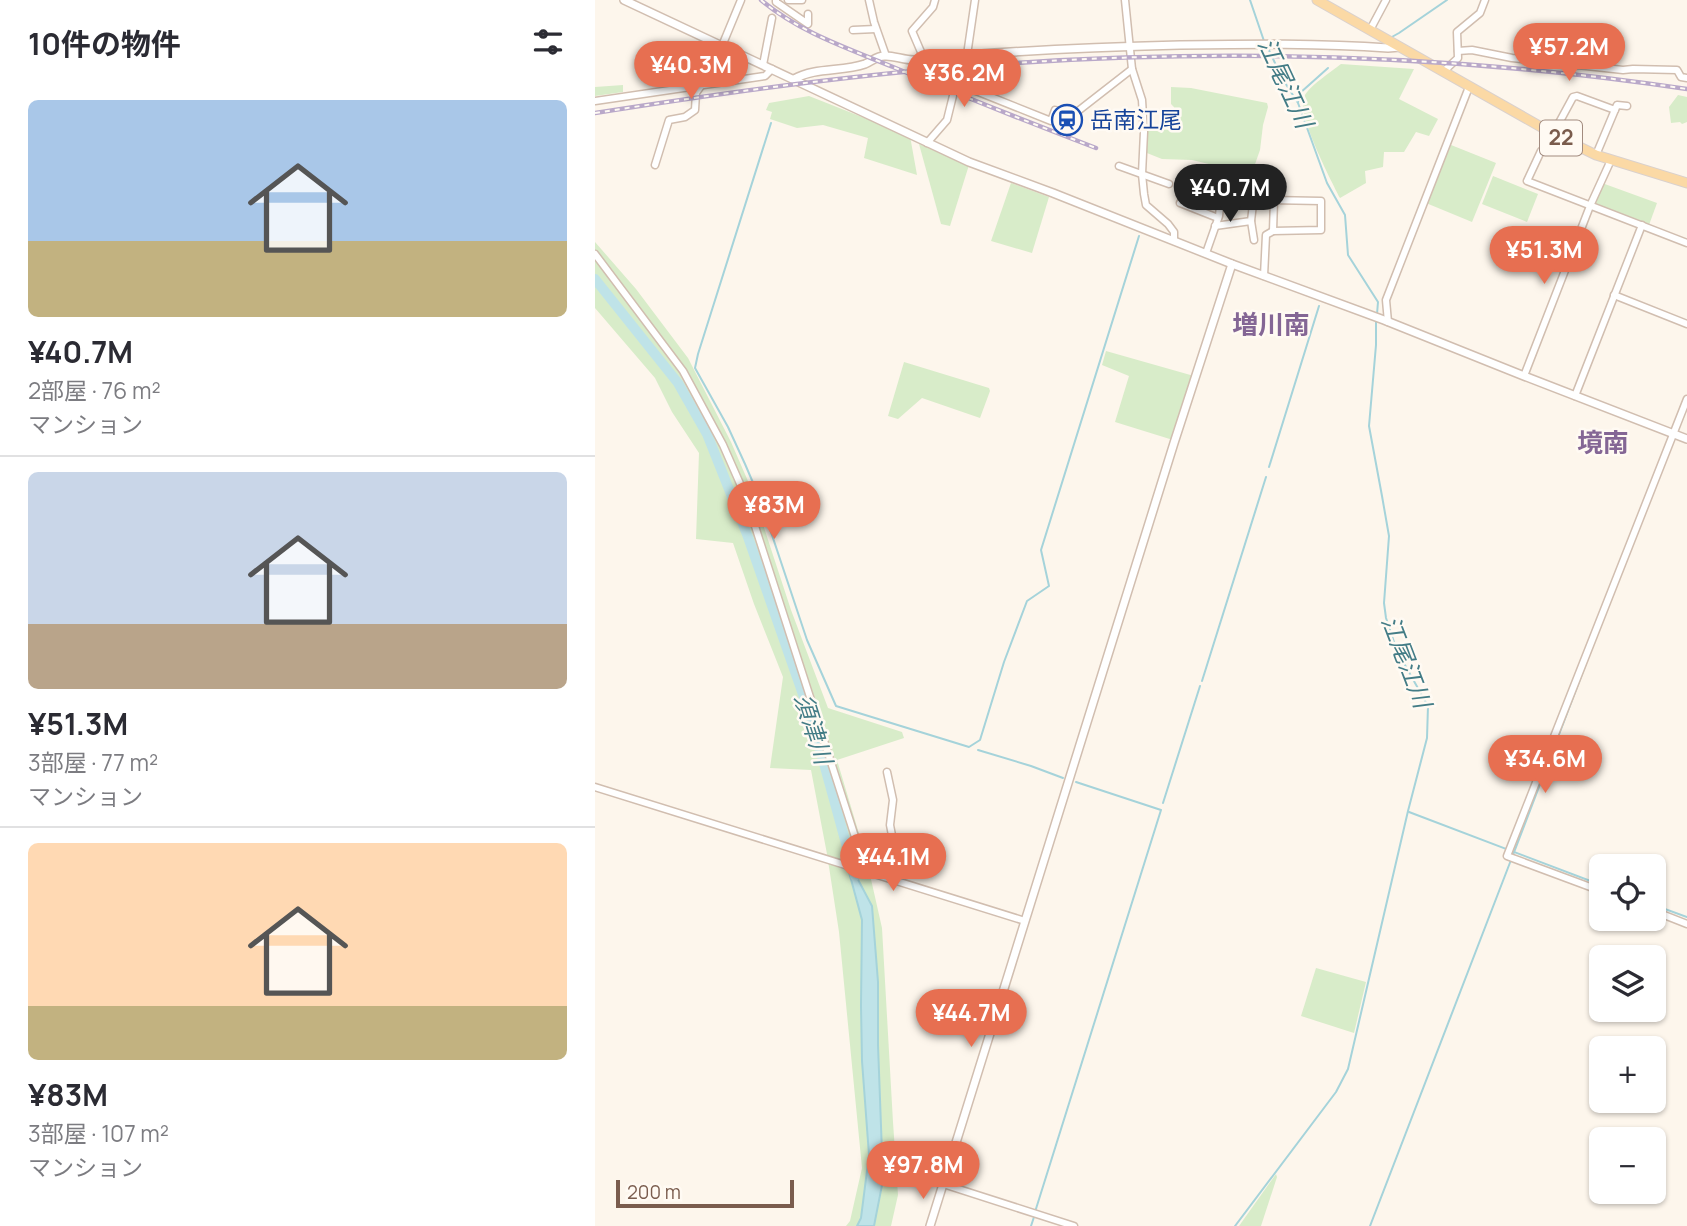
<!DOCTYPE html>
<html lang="ja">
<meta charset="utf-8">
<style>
body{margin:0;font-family:Manrope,"Noto Sans JP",sans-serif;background:#f7f7f7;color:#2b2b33;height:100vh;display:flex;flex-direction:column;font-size:26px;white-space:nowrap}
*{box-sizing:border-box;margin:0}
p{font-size:23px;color:#7c7c81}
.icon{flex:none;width:38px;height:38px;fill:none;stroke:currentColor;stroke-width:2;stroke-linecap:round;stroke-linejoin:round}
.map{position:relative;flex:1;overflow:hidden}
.sheet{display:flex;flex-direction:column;background:#fff;width:595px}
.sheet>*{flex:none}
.fabs{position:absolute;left:994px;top:854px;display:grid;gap:14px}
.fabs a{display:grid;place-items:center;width:77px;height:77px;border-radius:10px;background:#fff;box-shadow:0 2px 5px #0004;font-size:35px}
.scale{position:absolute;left:21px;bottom:18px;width:178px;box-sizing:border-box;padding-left:7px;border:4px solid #7a5c4d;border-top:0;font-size:19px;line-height:24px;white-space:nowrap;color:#7a5c4d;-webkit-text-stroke:5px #fffaf3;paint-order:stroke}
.price{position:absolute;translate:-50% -60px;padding:0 16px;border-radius:24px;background:#e76f51;color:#fff;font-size:23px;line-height:46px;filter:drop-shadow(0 2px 4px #0008)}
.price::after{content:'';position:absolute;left:50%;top:42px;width:21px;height:16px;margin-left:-10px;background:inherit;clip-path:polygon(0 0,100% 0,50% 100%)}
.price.current{background:#222;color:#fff}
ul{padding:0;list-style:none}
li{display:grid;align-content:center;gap:14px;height:371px;padding:0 28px}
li+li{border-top:2px solid #e1e1e2}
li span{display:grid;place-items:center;height:217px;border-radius:10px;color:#555}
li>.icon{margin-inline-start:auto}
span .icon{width:126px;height:126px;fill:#fffc;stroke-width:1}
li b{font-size:30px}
h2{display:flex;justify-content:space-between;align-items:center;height:84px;padding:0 28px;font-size:30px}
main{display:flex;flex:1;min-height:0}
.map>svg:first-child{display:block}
</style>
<main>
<section class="sheet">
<h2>10件の物件<svg class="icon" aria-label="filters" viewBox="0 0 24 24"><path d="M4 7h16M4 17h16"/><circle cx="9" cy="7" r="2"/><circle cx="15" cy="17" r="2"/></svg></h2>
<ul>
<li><span style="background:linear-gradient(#a9c7e8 65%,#c2b280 0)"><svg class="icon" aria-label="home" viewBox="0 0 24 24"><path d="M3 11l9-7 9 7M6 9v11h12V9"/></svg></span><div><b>¥40.7M</b><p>2部屋 · 76 m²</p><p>マンション</p></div></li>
<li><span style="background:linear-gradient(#c9d6e8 70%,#b9a48a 0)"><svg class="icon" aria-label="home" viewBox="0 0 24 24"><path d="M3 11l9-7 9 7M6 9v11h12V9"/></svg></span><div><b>¥51.3M</b><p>3部屋 · 77 m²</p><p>マンション</p></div></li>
<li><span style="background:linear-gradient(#ffd9b3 75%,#c2b280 0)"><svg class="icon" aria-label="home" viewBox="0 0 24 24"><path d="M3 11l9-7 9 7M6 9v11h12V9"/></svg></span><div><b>¥83M</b><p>3部屋 · 107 m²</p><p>マンション</p></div></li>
</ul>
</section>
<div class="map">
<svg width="1092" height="1226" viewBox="0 0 1092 1226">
<rect width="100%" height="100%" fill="#fdf6ec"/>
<!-- green -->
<g fill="#d8ecc9">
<path d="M746,64L819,69L804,99L843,119L834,136L821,132L809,152H789L788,167L770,171L771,183L745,198C736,180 701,113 709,97C714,86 736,72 746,64Z"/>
<path d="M28,85V92L0,96V87Z"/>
<path d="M576,87L596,88L672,103L673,107L668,125L665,150L659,167L660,175L597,160L567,159L552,153V129L576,130L579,107L576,104Z"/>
<path d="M1083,95L1092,97V122L1087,124L1085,122L1076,123L1074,107Z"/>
<path d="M214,96L315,136L322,175L269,158L273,138L228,125L202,128L175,119L177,112L171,110L174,103Z"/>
<path d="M324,144L374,165L355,226L346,224Z"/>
<path d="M856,145L901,163L877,222L831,203Z"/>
<path d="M898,176L943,194L932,222L887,204Z"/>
<path d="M416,183L454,197L437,253L396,241Z"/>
<path d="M1007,183L1062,203L1054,225L1000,204Z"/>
<path d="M0,242L41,289L93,358L136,442L156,488L196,610L233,708L307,732L309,738L242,760L271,857L287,928L298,1122L303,1195L296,1226H251L255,1221L267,1168L244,932L232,854L216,770L175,768L188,677L159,604L138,543L101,539L104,453L77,412L60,378L0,308Z"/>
<path d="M511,351L599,376L578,440L520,422L534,376L507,365Z"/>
<path d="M309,362L394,388L395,391L385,418L327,398L303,419L293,416Z"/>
<path d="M721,968L771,982L759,1033L706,1016Z"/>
<path d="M681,1174L682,1177L666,1226H644Z"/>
</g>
<!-- water -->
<path fill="#bfe3e8" stroke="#a5d3da" stroke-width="2" d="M254,872H259L277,906L283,982V1045L288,1180L279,1226H262L266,1218L274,1155L267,1061L266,1006L267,920Z"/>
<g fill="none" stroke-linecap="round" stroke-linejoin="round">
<!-- stream -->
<g stroke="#a5d3da" stroke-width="2">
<path d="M655,0L669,41"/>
<path d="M795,38L804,33L852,0"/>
<path d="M672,46L687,78L703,103L732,183L750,215L753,255L783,302L782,314"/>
<path d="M703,102L705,93L733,68"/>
<path d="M176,123L103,354L100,368L133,427L150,464L165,499L212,640L241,706L374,747L385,740L409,662L432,601L454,586L446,550L544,236"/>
<path d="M674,467L724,306"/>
<path d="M607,681L671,477"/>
<path d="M383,750L436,766L468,778"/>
<path d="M568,803L605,686"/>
<path d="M814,812L1006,885"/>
<path d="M918,855L992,661"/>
<path d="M1059,905L1092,917"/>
<path d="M440,1212L566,810L481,782"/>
<path d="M436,1226L439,1217"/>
<path d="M640,1226L741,1092L753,1069L813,811L832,738L833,706L811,667L800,645L791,618L789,603L794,536L787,496L774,426L781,345V320"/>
<path d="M775,1226L916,860"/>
</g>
<!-- river -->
<path stroke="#bfe3e8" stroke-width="10" d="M0,279L83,383L112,434L153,537L217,720L260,876"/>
<!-- minor casing -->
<g stroke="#d1beb0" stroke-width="9">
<g id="minor">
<path d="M181,0V2L213,24V14"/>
<path d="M193,0H207"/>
<path d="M274,0L279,22L291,56"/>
<path d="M340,0L338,7L317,31L329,59L361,83L456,121L460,110L478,115L537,69"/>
<path d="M530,0L537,69L547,100L549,132L547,174L549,194L551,205L573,224L579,232V240"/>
<path d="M258,30L281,29"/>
<path d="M775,30L791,0"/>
<path d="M863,51L877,50L917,58L1028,70L1038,69L1082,70L1086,77L1092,78"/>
<path d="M372,55L380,0"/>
<path d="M168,65L177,18"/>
<path d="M849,71L863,58L862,32L885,13L890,0"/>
<path d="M0,101L170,76L177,69"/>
<path d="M958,134L978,97L982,96L1020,110"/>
<path d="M962,136L946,151L932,181L1092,243"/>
<path d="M332,143L352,120L368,55"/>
<path d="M1001,155L1022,105L1032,106"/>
<path d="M60,165L74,120L90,117L100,110L101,93L106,86L112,67L127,46L146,0"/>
<path d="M524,166L574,184"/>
<path d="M585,203L623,218"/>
<path d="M656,221L659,240"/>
<path d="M620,226L656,221L658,204"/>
<path d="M678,231L679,200"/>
<path d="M611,253L624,216L626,196L654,190"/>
<path d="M0,254L88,371L128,445L150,495L271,871"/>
<path d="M669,276L671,235L678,231L726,230V201L675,200"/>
<path d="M1019,295L1092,324"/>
<path d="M793,322L791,300L874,87"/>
<path d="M929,376L995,206L1016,160"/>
<path d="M980,396L1047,225"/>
<path d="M292,772L298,800L295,825L303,866L301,880"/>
<path d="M0,787L430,921"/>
<path d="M1006,891L912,856L1092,399"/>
<path d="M1059,911L1092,924"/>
<path d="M348,1184L479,1226"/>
</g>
</g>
<!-- tertiary casing -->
<g stroke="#d1beb0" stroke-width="10">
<g id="tertiary">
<path d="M29,0L374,162L458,193L637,264L789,320L929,376L1092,439"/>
<path d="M199,79C221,67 247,72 270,64C277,61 283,55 291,56C300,56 309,60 319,60C408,51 496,47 585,45C655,44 724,43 793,48L805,47"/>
<path d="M335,1226L579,443L637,264"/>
</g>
</g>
<!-- primary casing -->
<g stroke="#dad1cd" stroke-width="11">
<path id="primary" d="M722,0L962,136L1001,155L1092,183"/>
</g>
<!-- minor -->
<use href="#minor" stroke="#fff" stroke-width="6"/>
<!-- tertiary -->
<use href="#tertiary" stroke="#fff" stroke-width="7"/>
<!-- primary -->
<use href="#primary" stroke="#fbd9a5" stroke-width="9"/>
<!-- rail casing -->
<g stroke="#b9a8c9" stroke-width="4.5">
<g id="rail">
<path d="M166,0C204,32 252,48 298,67C365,95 433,122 501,148"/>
<path d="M0,113C134,92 269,73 405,64C634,48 865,55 1092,89"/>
</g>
</g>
<!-- rail -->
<use href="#rail" stroke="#fffaf3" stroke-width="2" stroke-dasharray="5" stroke-linecap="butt"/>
</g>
<!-- icons -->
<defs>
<g id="station-ring" transform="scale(1.575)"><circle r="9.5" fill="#fffaf3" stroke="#1a4fb4" stroke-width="1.5"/><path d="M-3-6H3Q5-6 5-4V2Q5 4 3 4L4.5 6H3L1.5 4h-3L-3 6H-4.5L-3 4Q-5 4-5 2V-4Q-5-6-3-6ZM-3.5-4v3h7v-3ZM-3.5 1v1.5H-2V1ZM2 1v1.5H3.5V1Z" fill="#1a4fb4"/></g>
</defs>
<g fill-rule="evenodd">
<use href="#station-ring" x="472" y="120"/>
</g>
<g text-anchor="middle" stroke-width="5" stroke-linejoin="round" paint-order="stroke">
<!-- shield labels -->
<rect fill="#fffaf3" stroke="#a28b7f" stroke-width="2" x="945" y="120.5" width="42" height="35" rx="5"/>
<g font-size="21" font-weight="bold" fill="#7a5c4d">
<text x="966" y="145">22</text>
</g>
<!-- transit labels -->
<g font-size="23" fill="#164399" stroke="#fffaf3" text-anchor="start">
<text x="495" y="128">岳南江尾</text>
</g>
<!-- water labels -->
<g font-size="24" font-style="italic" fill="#437c86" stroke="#fffaf3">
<text transform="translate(690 83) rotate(65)" y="8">江尾江川</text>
<text transform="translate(811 662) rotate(69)" y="8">江尾江川</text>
<text transform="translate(218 729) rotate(72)" y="8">須津川</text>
</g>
<!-- quarter labels -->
<g font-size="26" font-weight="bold" fill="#846695" stroke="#fffaf3">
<text x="676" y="334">増川南</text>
<text x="1008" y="452">境南</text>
</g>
</g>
</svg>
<div class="fabs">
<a><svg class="icon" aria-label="locate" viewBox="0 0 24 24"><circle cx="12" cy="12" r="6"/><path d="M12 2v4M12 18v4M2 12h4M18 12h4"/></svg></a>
<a><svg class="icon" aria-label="layers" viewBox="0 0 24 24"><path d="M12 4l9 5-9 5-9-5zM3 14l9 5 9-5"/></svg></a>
<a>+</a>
<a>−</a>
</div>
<div class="scale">200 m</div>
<b class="price" style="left:974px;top:83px">¥57.2M</b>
<b class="price" style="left:96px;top:101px">¥40.3M</b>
<b class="price" style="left:369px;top:109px">¥36.2M</b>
<b class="price current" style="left:635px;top:224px">¥40.7M</b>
<b class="price" style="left:949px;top:286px">¥51.3M</b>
<b class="price" style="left:179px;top:541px">¥83M</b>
<b class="price" style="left:950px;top:795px">¥34.6M</b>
<b class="price" style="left:298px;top:893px">¥44.1M</b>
<b class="price" style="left:376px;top:1049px">¥44.7M</b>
<b class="price" style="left:328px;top:1201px">¥97.8M</b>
</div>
</main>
